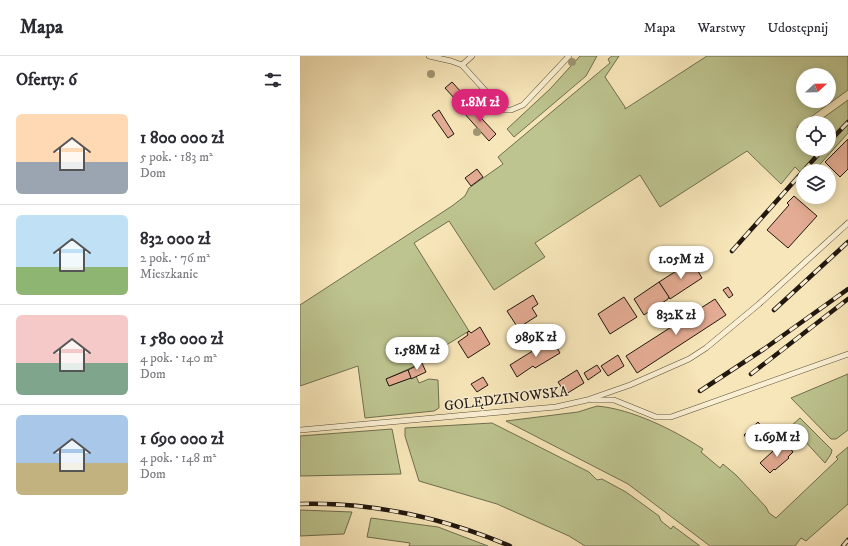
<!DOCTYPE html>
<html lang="pl">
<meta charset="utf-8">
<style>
body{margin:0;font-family:"IM FELL DW Pica",serif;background:#f7f7f7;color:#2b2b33;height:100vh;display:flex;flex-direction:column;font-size:15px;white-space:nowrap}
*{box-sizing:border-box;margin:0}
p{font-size:13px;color:#7c7c81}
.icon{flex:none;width:22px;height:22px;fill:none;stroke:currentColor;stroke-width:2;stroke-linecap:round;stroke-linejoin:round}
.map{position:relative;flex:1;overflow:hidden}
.drawer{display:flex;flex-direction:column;background:#fff;width:300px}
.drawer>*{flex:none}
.needle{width:26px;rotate:68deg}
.buttons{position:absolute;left:496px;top:12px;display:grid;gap:8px}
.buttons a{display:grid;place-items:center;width:40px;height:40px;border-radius:50%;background:#fff;box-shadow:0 2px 10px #0003;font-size:20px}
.price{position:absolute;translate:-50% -34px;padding:0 9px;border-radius:14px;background:#fff;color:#222;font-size:13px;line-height:26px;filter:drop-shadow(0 1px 2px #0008)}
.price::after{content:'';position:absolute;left:50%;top:24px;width:12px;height:9px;margin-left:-6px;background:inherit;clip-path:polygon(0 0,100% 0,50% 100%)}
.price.current{background:#db2777;color:#fff}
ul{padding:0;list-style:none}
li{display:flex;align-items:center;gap:12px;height:100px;padding:0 16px}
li+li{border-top:1px solid #e1e1e2}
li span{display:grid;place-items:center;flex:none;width:112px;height:80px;border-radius:6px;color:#555}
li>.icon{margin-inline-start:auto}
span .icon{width:48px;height:48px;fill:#fffc;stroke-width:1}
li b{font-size:17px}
h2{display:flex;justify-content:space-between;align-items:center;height:48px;padding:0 16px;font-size:17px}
header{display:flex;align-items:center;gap:24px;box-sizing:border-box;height:56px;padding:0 20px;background:#fff;border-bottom:1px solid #e1e1e2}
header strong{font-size:19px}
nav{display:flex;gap:22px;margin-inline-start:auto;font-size:14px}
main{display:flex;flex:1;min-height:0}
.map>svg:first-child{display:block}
</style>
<header>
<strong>Mapa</strong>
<nav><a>Mapa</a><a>Warstwy</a><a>Udostępnij</a></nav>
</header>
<main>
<section class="drawer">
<h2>Oferty: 6<svg class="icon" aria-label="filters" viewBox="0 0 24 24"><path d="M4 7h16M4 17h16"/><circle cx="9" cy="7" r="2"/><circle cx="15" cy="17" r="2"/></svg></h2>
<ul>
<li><span style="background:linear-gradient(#ffd9b3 60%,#9aa5b1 0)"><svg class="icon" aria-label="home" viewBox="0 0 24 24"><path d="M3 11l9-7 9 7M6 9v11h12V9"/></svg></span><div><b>1 800 000 zł</b><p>5 pok. · 183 m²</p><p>Dom</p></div></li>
<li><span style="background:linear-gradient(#bfe0f5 65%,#8fb573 0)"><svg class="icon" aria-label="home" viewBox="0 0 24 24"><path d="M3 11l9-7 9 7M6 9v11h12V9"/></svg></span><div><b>832 000 zł</b><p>2 pok. · 76 m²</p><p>Mieszkanie</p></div></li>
<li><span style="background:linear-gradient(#f6c9c9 60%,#7fa58c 0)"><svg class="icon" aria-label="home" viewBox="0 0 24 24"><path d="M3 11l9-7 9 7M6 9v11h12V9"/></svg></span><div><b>1 580 000 zł</b><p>4 pok. · 140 m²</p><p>Dom</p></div></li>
<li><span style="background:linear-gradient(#a9c7e8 60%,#c2b280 0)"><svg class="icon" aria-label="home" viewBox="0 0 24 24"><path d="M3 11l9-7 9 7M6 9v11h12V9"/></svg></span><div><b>1 690 000 zł</b><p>4 pok. · 148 m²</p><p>Dom</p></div></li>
</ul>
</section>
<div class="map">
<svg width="548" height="490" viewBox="0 0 548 490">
<rect width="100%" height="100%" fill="#f7e6b9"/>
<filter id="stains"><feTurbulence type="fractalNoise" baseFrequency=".005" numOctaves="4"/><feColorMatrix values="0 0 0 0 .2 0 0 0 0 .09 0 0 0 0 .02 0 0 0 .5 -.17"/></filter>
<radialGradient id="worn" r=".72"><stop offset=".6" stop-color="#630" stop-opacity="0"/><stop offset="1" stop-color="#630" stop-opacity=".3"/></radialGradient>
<!-- green -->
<g fill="#bdc48f" stroke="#6f6e50" fill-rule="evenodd">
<path d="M280,0H297L286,20L214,81L207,73L250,33Z"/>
<path d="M312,0H319L305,21L325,51V53L407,0H548V34L497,71L501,78L503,77V93H529V67H516L548,44V77L514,115H503V119L495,111L481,128L447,95L360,151L340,119L235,187L245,201L194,234L149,165L114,187L169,275L122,304L123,306L122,307L86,323L89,330L116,320L119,327L129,323L138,324L139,352L134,355L65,362L58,310L0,330V249L152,150L165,140L169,132L203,108L198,101L310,7L308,3ZM503,19H529V45H503Z"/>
<path d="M548,318V374L536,383H531L491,342Z"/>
<path d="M297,350C332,353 374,374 403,393L401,396L420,412L423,408L436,419L466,451L469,457L476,462L538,403L536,401L548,391V448L506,485L501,482L495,490H410L328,428L206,365L278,356Z"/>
<path d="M500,362L532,394L531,398L525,407L491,370Z"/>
<path d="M192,367L289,416L297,424L302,423L326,436L359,460L361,465L371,473L373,470L400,490H285L269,480L197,448L119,425L105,380V372Z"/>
<path d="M92,373L101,418L0,420V380Z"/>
<path d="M0,455V454L52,456L44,478L0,480Z"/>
<path d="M71,462L138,471L188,490H109L110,487L67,481Z"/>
</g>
<!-- building -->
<g fill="#e4ac94" stroke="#211810">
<path d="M152,26L162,37L155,43L145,32Z"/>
<path d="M170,50L196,78L189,85L163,56Z"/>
<path d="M139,54L154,78L148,82L132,59Z"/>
<path d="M548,83V113L540,121L525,106Z"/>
<path d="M177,113L183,121L171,130L165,122Z"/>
<path d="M494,140L517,160L488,192L467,174L489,149L487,147Z"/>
<path d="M392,205L402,222L370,243L359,226Z"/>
<path d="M359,226L369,241L368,243L344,259L334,243Z"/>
<path d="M428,231L433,239L429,242L423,234Z"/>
<path d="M233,239L238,248L232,252L237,260L218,272L207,255Z"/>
<path d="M324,241L337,261L310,278L298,258Z"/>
<path d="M415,243L426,259L337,317L326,300Z"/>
<path d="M180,271L190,288L168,302L158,286L168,279L167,277L169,275L171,277Z"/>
<path d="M252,283L260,297L235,312L233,310L217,321L210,309Z"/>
<path d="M318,299L324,310L308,320L301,310Z"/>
<path d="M122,307L126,316L111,323L108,314Z"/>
<path d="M297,309L301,315L288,324L284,317Z"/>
<path d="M108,314L111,322L89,330L86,323Z"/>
<path d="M277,314L284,327L266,338L258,326Z"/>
<path d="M183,321L188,329L177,336L171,328Z"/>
<path d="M458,366L462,371L448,384L444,379Z"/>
<path d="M484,385L493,396L488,401L489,402L475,414L474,413L470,417L460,407Z"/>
</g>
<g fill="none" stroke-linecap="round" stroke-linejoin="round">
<!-- service casing -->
<g stroke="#564c3a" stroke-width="6">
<g id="service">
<path d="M129,0L151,5L162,9L172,0"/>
<path d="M162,9L203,54H211L223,49L269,0"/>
<path d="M292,344H314L356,361H371L548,298"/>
<path d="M0,374L256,351L287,344L330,329L389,303L406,292L459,248L548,167"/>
</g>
</g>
<!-- service -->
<use href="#service" stroke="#faefd2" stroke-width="5"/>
<!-- rail casing -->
<g stroke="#211810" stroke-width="4.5">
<g id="rail">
<path d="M529,86L548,66"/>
<path d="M432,195L523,93"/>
<path d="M474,254L548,186"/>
<path d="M451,318L548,243"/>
<path d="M400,335L464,293L548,233"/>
<path d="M0,448C72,446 144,462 210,490"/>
<path d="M543,490L548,484"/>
</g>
</g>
<!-- rail -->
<use href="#rail" stroke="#faefd2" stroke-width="3" stroke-dasharray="9" stroke-linecap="butt"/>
</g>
<!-- trees -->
<g fill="#a09674">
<circle cx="272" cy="6" r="4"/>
<circle cx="131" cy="18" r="4"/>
<circle cx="177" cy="76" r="4"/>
</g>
<g text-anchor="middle" stroke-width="3" stroke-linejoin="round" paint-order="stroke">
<!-- street labels -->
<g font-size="14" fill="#211810" stroke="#faefd2">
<text transform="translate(206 342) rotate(-7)" y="5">GOLĘDZINOWSKA</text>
</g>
</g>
<rect width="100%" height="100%" filter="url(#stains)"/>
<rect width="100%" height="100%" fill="url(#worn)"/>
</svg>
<div class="buttons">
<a><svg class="needle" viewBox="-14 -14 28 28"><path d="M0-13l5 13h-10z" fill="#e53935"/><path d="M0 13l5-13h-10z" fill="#7c7c81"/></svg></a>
<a><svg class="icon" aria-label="locate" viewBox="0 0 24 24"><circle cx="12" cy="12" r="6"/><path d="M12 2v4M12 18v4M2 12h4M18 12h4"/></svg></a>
<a><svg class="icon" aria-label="layers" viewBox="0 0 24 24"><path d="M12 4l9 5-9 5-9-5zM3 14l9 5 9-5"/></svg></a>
</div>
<b class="price current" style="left:180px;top:67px">1.8M zł</b>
<b class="price" style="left:381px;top:224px">1.05M zł</b>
<b class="price" style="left:376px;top:280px">832K zł</b>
<b class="price" style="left:236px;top:302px">989K zł</b>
<b class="price" style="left:117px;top:315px">1.58M zł</b>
<b class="price" style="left:477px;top:402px">1.69M zł</b>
</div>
</main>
